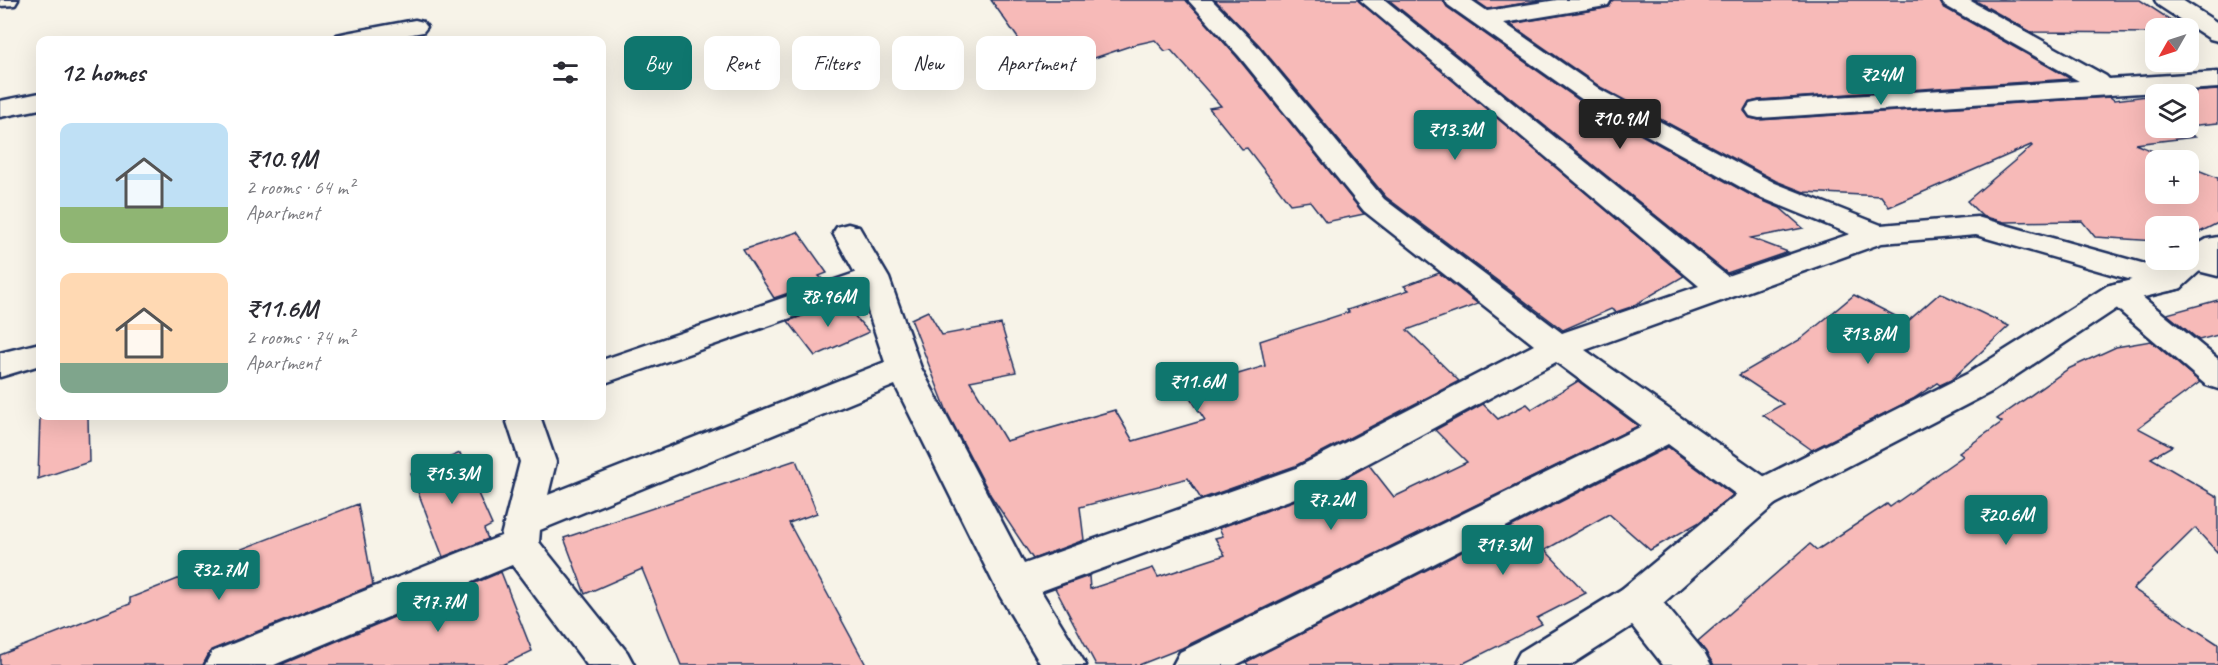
<!DOCTYPE html>
<meta charset="utf-8">
<style>
body{margin:0;font-family:Caveat,sans-serif;background:#f2f2f3;color:#2b2b33;height:100vh;display:flex;flex-direction:column;font-size:22px;white-space:nowrap}
*{box-sizing:border-box;margin:0}
p{font-size:20px;color:#7c7c81}
.icon{flex:none;width:33px;height:33px;fill:none;stroke:currentColor;stroke-width:2;stroke-linecap:round;stroke-linejoin:round}
.map{position:relative;flex:1;overflow:hidden}
.sheet{position:absolute;left:36px;top:36px;width:570px;height:384px;display:flex;flex-direction:column;background:#fff;border-radius:12px;box-shadow:0 6px 24px #0002}
.sheet>*{flex:none}
.hud{position:absolute;left:624px;top:36px;width:570px;height:54px;display:flex;gap:12px}
.needle{width:39px;rotate:231deg}
.fabs{position:absolute;left:2145px;top:18px;display:grid;gap:12px}
.fabs a{display:grid;place-items:center;width:54px;height:54px;border-radius:12px;background:#fff;box-shadow:0 6px 24px #0002;font-size:30px}
.price{position:absolute;translate:-50% -51px;padding:0 14px;border-radius:6px;background:#0f766e;color:#fff;font-size:20px;line-height:39px;filter:drop-shadow(0 2px 3px #0008)}
.price::after{content:'';position:absolute;left:50%;top:36px;width:18px;height:14px;margin-left:-9px;background:inherit;clip-path:polygon(0 0,100% 0,50% 100%)}
.price.selected{background:#222;color:#fff}
ul{padding:0;list-style:none}
li{display:flex;align-items:center;gap:18px;height:150px;padding:0 24px}
li span{display:grid;place-items:center;flex:none;width:168px;height:120px;border-radius:12px;color:#555}
li>.icon{margin-inline-start:auto}
span .icon{width:72px;height:72px;fill:#fffc;stroke-width:1}
li b{font-size:26px}
h2{display:flex;justify-content:space-between;align-items:center;height:72px;padding:0 24px;font-size:26px}
.pill{padding:0 21px;border-radius:12px;background:#fff;box-shadow:0 6px 24px #0002;font-size:21px;line-height:54px}
.pill.selected{background:#0f766e;color:#fff}
.map>svg:first-child{display:block}
</style>
<div class="map">
<svg width="2218" height="665" viewBox="0 0 2218 665">
<rect width="100%" height="100%" fill="#f7f3e8"/>
<filter id="ink" filterUnits="userSpaceOnUse"><feTurbulence type="fractalNoise" baseFrequency=".0167" numOctaves="2"/><feDisplacementMap in="SourceGraphic" scale="12" xChannelSelector="R" yChannelSelector="G"/><feConvolveMatrix kernelMatrix="1 2 1 2 8 2 1 2 1" color-interpolation-filters="sRGB"/></filter>
<g filter="url(#ink)">
<!-- building -->
<g fill="#f7bab8" stroke="#1b2f5e" stroke-width="1.5">
<path d="M991,0H1186L1237,57L1364,214L1326,222L1310,201L1290,204L1247,148L1242,149L1209,108L1221,106L1171,50L1165,51L1155,40L1133,45L1044,75Z"/>
<path d="M1215,0H1358L1684,276L1631,307L1616,312L1611,309L1563,330L1386,197L1259,45Z"/>
<path d="M1389,0H1443L1447,7L1582,102L1754,197L1780,208L1803,228L1751,238L1788,252L1727,273Z"/>
<path d="M1475,0H1543L1488,9Z"/>
<path d="M1613,0H1939L1943,7L2071,79L1759,100L1748,103L1744,111L1750,118L1759,120L2110,97L2114,100L2156,95V128H2180L2195,137L2135,144L2175,160H2156V194H2188V166L2218,178V223L2188,238V226H2156V241L2095,237L2082,221L2004,222L1982,216L1967,201L2032,146L2031,145L1889,207L1881,196L1804,192L1776,181L1602,88L1510,24L1600,9L1609,7Z"/>
<path d="M1974,0H2140L2183,28H2156V33L2031,32Z"/>
<path d="M2218,90V123L2188,126V94H2162Z"/>
<path d="M798,232L827,273L819,276L824,281L774,298L743,250Z"/>
<path d="M1439,273L1478,304L1407,330L1459,381L1295,466L1201,499L1188,478L1080,507L1084,540L1033,559L991,496L948,414L911,319L928,311L942,335L1001,324L1016,372L970,381L1006,441L1115,410L1133,441L1205,420L1185,390L1265,366L1260,341L1349,312L1347,310L1409,290L1404,286Z"/>
<path d="M1940,293L2009,326L1951,380L1940,385L1937,383L1913,399L1812,450L1763,415L1783,404L1739,375L1801,339L1854,295L1907,322Z"/>
<path d="M2218,300V335L2199,340L2167,314Z"/>
<path d="M842,302L869,332L815,356L788,321Z"/>
<path d="M2151,341L2200,382L2138,428L2172,446L2151,458L2218,497V553L2195,528L2133,589L2218,644V665H1714L1698,641L1810,544L1817,550L1887,504L1890,507L1963,456L1959,453L2002,422L1997,419L2068,369L2116,347Z"/>
<path d="M1578,381L1638,426L1182,648L1139,665H1096L1055,588L1089,576L1090,589L1153,568L1158,577L1225,555L1215,538L1223,536L1219,528L1323,490L1369,465L1394,497L1467,462L1435,430L1483,404L1498,419L1527,404L1532,409Z"/>
<path d="M40,416H88L89,462L38,479Z"/>
<path d="M1668,447L1733,495L1698,523L1650,550L1609,514L1545,550L1586,593L1537,618L1542,624L1460,665H1248L1246,662Z"/>
<path d="M460,453L492,525L484,529L488,539L443,557L411,474Z"/>
<path d="M796,460L817,513L789,523L866,665H681L642,569L585,594L564,538Z"/>
<path d="M358,504L373,585L211,650L203,665H0V655L130,604V598L198,571V566Z"/>
<path d="M501,572L532,651L503,665H280Z"/>
</g>
<g fill="none" stroke-linecap="round" stroke-linejoin="round">
<!-- minor casing -->
<g stroke="#1b2f5e" stroke-width="5">
<g id="minor">
<path d="M0,0H18L15,5L0,6Z"/>
<path d="M1188,0H1212L1257,46L1384,199L1562,333L1699,286L1360,0H1385L1727,276L1850,234L1755,195L1583,100L1448,5L1445,0H1471L1487,11L1557,0H1611L1608,5L1600,7L1504,23L1601,90L1775,183L1881,225L1977,217L2181,274L2186,281L2181,288L2170,291L1976,235L1882,243L1585,350L1775,484L1781,494L1775,504L1762,509L1749,504L1668,444L1236,665H1173L1180,652L1642,426L1556,362L1322,488L1041,591L1086,665H1041L1000,596L895,385L540,530L539,542L627,652L634,665H587L512,565L274,665H205L212,652L501,536L520,462L505,416H540L556,462L548,495L885,362L862,293L602,384V360L855,273L833,233L837,227L848,224L859,227L889,278L921,368L1024,564L1296,468L1534,345L1364,211L1239,56Z"/>
<path d="M1941,0H1969L2106,76L2109,79L2218,72V88L1759,118L1750,116L1746,110L1750,104L1759,102L2079,81L1944,5Z"/>
<path d="M2155,0H2182L2218,23V41L2210,39L2158,5Z"/>
<path d="M415,20L423,22L427,27L423,32L381,40H334L337,35L346,33Z"/>
<path d="M40,93V109L0,117V101Z"/>
<path d="M2193,250L2218,256V276L2182,267L2178,260H2188V252Z"/>
<path d="M2118,283L2129,286L2218,359V389L2206,385L2107,300L2102,293L2107,286Z"/>
<path d="M40,343V365L0,377V353Z"/>
<path d="M1637,584L1652,589L1704,652L1711,665H1663L1622,613L1616,601L1622,589Z"/>
</g>
</g>
<!-- major casing -->
<g stroke="#1b2f5e" stroke-width="5">
<path id="major" d="M2218,237V259L2204,267L2181,288L2128,301L1991,392L1775,504L1652,613L1571,665H1513L1520,652L1622,589L1749,484L1967,374L2107,286L2160,273L2175,260H2188V250L2207,239Z"/>
</g>
<!-- minor -->
<use href="#minor" fill="#f7f3e8" fill-rule="evenodd"/>
<!-- major -->
<use href="#major" fill="#f7f3e8" fill-rule="evenodd"/>
</g>
</g>
</svg>
<div class="fabs">
<a><svg class="needle" viewBox="-14 -14 28 28"><path d="M0-13l5 13h-10z" fill="#e53935"/><path d="M0 13l5-13h-10z" fill="#7c7c81"/></svg></a>
<a><svg class="icon" aria-label="layers" viewBox="0 0 24 24"><path d="M12 4l9 5-9 5-9-5zM3 14l9 5 9-5"/></svg></a>
<a>+</a>
<a>−</a>
</div>
<b class="price" style="left:1881px;top:106px">₹24M</b>
<b class="price selected" style="left:1620px;top:150px">₹10.9M</b>
<b class="price" style="left:1455px;top:161px">₹13.3M</b>
<b class="price" style="left:828px;top:328px">₹8.96M</b>
<b class="price" style="left:1868px;top:365px">₹13.8M</b>
<b class="price" style="left:1197px;top:413px">₹11.6M</b>
<b class="price" style="left:452px;top:505px">₹15.3M</b>
<b class="price" style="left:1331px;top:531px">₹7.2M</b>
<b class="price" style="left:2006px;top:546px">₹20.6M</b>
<b class="price" style="left:1503px;top:576px">₹17.3M</b>
<b class="price" style="left:219px;top:601px">₹32.7M</b>
<b class="price" style="left:438px;top:633px">₹17.7M</b>
<div class="hud">
<a class="pill selected">Buy</a>
<a class="pill">Rent</a>
<a class="pill">Filters</a>
<a class="pill">New</a>
<a class="pill">Apartment</a>
</div>
<section class="sheet">
<h2>12 homes<svg class="icon" aria-label="filters" viewBox="0 0 24 24"><path d="M4 7h16M4 17h16"/><circle cx="9" cy="7" r="2"/><circle cx="15" cy="17" r="2"/></svg></h2>
<ul>
<li><span style="background:linear-gradient(#bfe0f5 70%,#8fb573 0)"><svg class="icon" aria-label="home" viewBox="0 0 24 24"><path d="M3 11l9-7 9 7M6 9v11h12V9"/></svg></span><div><b>₹10.9M</b><p>2 rooms · 64 m²</p><p>Apartment</p></div></li>
<li><span style="background:linear-gradient(#ffd9b3 75%,#7fa58c 0)"><svg class="icon" aria-label="home" viewBox="0 0 24 24"><path d="M3 11l9-7 9 7M6 9v11h12V9"/></svg></span><div><b>₹11.6M</b><p>2 rooms · 74 m²</p><p>Apartment</p></div></li>
</ul>
</section>
</div>
